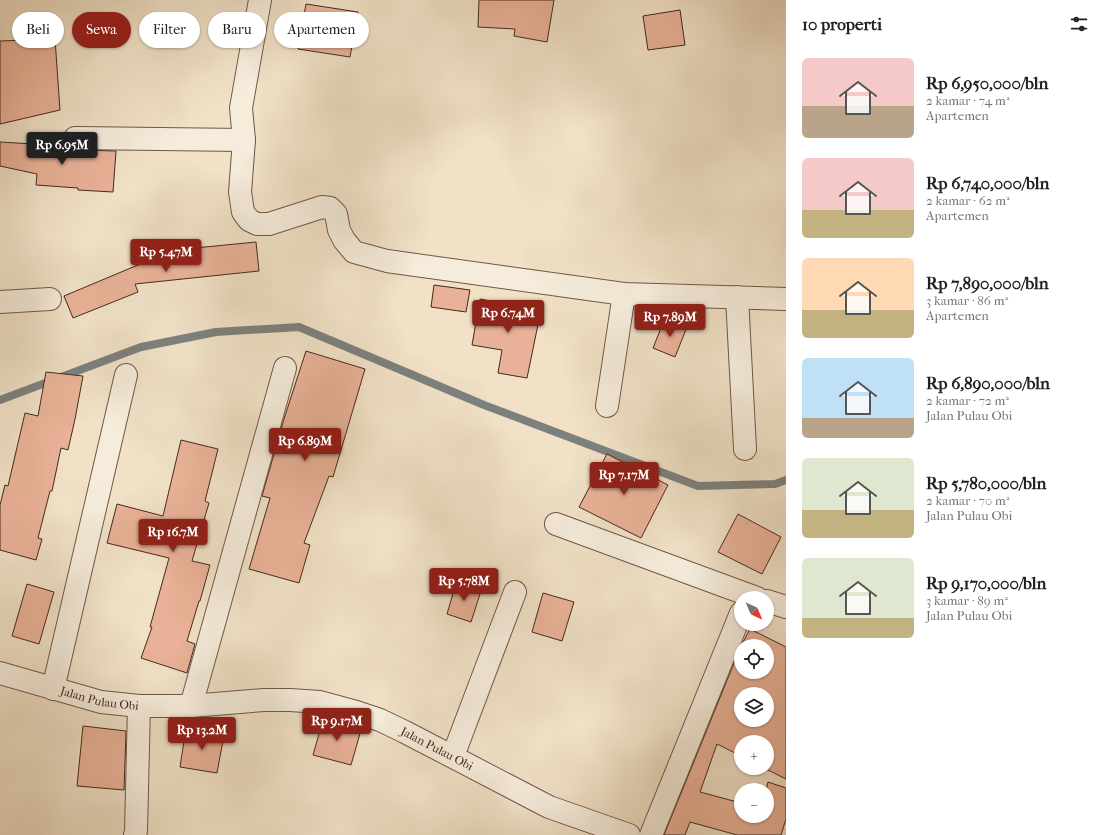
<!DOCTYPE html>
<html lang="id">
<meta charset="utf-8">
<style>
body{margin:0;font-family:"IM FELL French Canon",serif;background:#f2f2f2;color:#202124;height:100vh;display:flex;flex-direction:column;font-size:15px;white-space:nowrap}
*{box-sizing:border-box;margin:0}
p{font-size:13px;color:#757577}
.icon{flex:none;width:22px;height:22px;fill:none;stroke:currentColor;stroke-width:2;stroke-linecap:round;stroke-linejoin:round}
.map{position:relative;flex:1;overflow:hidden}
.panel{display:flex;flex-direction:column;background:#fff;width:320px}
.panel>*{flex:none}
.guide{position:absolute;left:12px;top:12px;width:380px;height:36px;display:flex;gap:8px}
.needle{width:26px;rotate:136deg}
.buttons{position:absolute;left:734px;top:591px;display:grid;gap:8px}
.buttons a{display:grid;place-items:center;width:40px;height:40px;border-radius:50%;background:#fff;box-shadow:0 1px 3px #0004;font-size:20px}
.price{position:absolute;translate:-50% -34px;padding:0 9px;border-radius:4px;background:#8f2418;color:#fff;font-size:13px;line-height:26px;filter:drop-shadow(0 1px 2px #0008)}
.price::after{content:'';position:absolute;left:50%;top:24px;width:12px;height:9px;margin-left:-6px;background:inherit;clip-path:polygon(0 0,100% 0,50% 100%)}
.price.current{background:#222;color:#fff}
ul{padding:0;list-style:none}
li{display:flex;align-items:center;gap:12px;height:100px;padding:0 16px}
li span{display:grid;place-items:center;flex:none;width:112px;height:80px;border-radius:6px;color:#555}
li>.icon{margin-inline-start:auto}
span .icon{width:48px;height:48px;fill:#fffc;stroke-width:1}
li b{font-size:17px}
h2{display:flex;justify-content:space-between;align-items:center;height:48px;padding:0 16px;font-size:17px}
.pill{padding:0 14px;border-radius:18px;background:#fff;box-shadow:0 1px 3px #0004;font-size:14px;line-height:36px}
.pill.current{background:#8f2418;color:#fff}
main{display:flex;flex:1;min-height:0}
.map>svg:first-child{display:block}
</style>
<main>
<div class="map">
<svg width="786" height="835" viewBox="0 0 786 835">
<rect width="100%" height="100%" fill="#f0e1c7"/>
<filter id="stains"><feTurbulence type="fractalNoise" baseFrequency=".005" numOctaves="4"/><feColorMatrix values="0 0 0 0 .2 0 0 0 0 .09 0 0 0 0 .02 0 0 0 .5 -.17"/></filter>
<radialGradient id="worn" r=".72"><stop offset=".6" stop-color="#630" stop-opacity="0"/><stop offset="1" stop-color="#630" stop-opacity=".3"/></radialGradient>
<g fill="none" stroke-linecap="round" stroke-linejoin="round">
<!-- stream -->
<path stroke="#7c817e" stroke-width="8" d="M0,400L141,347L216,332L299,327L484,405L698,486L775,484L786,480"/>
</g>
<!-- building -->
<g fill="#e9b298" stroke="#47291b" fill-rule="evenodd">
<path d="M479,0H554L547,42L514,36L515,29L478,27Z"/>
<path d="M306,4L358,12L350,57L298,49Z"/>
<path d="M680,10L685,45L648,50L643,16Z"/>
<path d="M55,39L60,110L0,124V41Z"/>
<path d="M0,142L66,146L69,149L75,150L116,151L113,192L78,190V188L36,185L37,174L0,166Z"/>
<path d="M256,242L259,271L135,284L138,292L73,318L64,296L145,262L144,253Z"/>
<path d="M434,285L470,290L466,312L431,307Z"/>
<path d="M480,299L541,310L527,378L498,373L502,350L472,345Z"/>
<path d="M665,318L687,327L675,357L653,348Z"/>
<path d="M306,351L365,369L333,477L329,476L304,543L310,545L299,583L249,569L270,498L262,496L284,419Z"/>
<path d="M46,372L83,376L75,419L68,450L61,448L52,491H50L38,538L42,539L36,560L0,550V505L5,485L8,486L25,413L38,416Z"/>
<path d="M181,440L218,449L205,501L209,503L192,561L210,565L200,601H199L187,641L195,644L187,673L141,658L152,627H150L169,558L107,543L117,504L163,516Z"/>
<path d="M607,454L668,485L641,538L579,507Z"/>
<path d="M738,514L781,537L762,574L718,552Z"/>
<path d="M456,583L481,591L471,622L447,614Z"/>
<path d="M27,584L54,592L39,644L12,636Z"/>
<path d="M543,593L574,602L562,641L532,632Z"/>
<path d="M750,629L786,647V779L764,768H767V742H741V756L717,744L700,792L741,803V816H767V790H766L768,782L786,788V819L781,835H737L690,822L685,835H664L741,646V672H767V646H741ZM741,694H767V720H741Z"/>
<path d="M323,720L361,730L351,765L313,755Z"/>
<path d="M83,726L126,731L124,790L77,786Z"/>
<path d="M186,728L224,735L217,773L180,767Z"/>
</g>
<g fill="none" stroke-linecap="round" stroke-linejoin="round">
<!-- minor casing -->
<g stroke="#715746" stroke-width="24">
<g id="minor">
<path d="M260,0L241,108L244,140L240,192L243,212L249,220L257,224H269L322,207L330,208L336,214L339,230L344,240L354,252L387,261L624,294L786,299"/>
<path d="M75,138L244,140"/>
<path d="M737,297L745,449"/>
<path d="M0,302L50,299"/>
<path d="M607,406L624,294"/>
<path d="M556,524L757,598"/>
<path d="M767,601L786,607"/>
<path d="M53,689L126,375"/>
<path d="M191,706L285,368"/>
<path d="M453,756L515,592"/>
<path d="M135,835L136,831L139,706"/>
<path d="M651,835L741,613"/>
</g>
</g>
<!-- tertiary casing -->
<g stroke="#715746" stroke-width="24">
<g id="tertiary">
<path id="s1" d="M0,673L101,702L139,706H191L264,700H290L320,702L353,711L380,720L405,732L549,807L629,835"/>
</g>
</g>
<!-- minor -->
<use href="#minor" stroke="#f5ecdb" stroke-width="22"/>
<!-- tertiary -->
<use href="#tertiary" stroke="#f5ecdb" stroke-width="22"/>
</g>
<g text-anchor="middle" stroke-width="4" stroke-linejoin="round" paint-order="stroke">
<!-- street labels -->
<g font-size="12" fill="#47291b" stroke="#f5ecdb">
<text dy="4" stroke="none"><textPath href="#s1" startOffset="103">Jalan Pulau Obi</textPath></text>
<text dy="4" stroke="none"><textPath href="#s1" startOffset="451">Jalan Pulau Obi</textPath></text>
</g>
</g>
<rect width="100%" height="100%" filter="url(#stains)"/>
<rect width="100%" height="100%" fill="url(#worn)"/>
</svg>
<div class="buttons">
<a><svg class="needle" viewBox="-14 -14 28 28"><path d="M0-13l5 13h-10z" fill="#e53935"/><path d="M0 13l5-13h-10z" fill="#757577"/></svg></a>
<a><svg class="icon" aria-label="locate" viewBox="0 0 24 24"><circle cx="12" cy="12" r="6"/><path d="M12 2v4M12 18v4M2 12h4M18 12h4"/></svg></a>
<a><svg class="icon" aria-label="layers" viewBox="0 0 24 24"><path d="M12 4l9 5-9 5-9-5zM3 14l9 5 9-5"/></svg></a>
<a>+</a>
<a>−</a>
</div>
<b class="price current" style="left:62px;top:166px">Rp 6.95M</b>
<b class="price" style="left:166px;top:273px">Rp 5.47M</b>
<b class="price" style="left:508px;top:334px">Rp 6.74M</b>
<b class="price" style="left:670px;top:338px">Rp 7.89M</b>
<b class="price" style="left:305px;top:462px">Rp 6.89M</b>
<b class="price" style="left:624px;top:496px">Rp 7.17M</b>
<b class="price" style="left:173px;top:553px">Rp 16.7M</b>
<b class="price" style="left:464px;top:602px">Rp 5.78M</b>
<b class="price" style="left:337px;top:742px">Rp 9.17M</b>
<b class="price" style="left:202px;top:751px">Rp 13.2M</b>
<div class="guide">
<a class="pill">Beli</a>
<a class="pill current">Sewa</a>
<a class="pill">Filter</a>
<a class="pill">Baru</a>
<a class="pill">Apartemen</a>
</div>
</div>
<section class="panel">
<h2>10 properti<svg class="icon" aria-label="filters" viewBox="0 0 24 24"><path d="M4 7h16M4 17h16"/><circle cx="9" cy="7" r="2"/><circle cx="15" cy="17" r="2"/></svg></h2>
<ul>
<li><span style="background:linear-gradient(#f6c9c9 60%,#b9a48a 0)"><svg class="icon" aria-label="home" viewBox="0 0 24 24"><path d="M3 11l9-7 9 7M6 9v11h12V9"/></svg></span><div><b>Rp 6,950,000/bln</b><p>2 kamar · 74 m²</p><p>Apartemen</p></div></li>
<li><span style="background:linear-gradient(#f6c9c9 65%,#c2b280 0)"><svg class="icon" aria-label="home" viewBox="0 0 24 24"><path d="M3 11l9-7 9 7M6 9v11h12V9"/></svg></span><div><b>Rp 6,740,000/bln</b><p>2 kamar · 62 m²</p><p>Apartemen</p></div></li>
<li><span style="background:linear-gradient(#ffd9b3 65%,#c2b280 0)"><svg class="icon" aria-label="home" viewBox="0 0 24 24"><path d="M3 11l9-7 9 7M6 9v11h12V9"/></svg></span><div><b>Rp 7,890,000/bln</b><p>3 kamar · 86 m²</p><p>Apartemen</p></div></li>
<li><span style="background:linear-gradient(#bfe0f5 75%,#b9a48a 0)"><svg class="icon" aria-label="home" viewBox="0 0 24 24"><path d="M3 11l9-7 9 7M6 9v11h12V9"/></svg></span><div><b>Rp 6,890,000/bln</b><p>2 kamar · 72 m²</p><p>Jalan Pulau Obi</p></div></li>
<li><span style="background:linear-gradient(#dfe7d0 65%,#c2b280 0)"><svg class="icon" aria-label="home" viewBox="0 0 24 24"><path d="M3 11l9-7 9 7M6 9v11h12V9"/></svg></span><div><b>Rp 5,780,000/bln</b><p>2 kamar · 70 m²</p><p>Jalan Pulau Obi</p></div></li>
<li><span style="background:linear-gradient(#dfe7d0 75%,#c2b280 0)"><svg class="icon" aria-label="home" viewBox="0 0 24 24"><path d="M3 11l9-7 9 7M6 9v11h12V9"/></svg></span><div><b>Rp 9,170,000/bln</b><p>3 kamar · 89 m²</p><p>Jalan Pulau Obi</p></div></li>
</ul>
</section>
</main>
